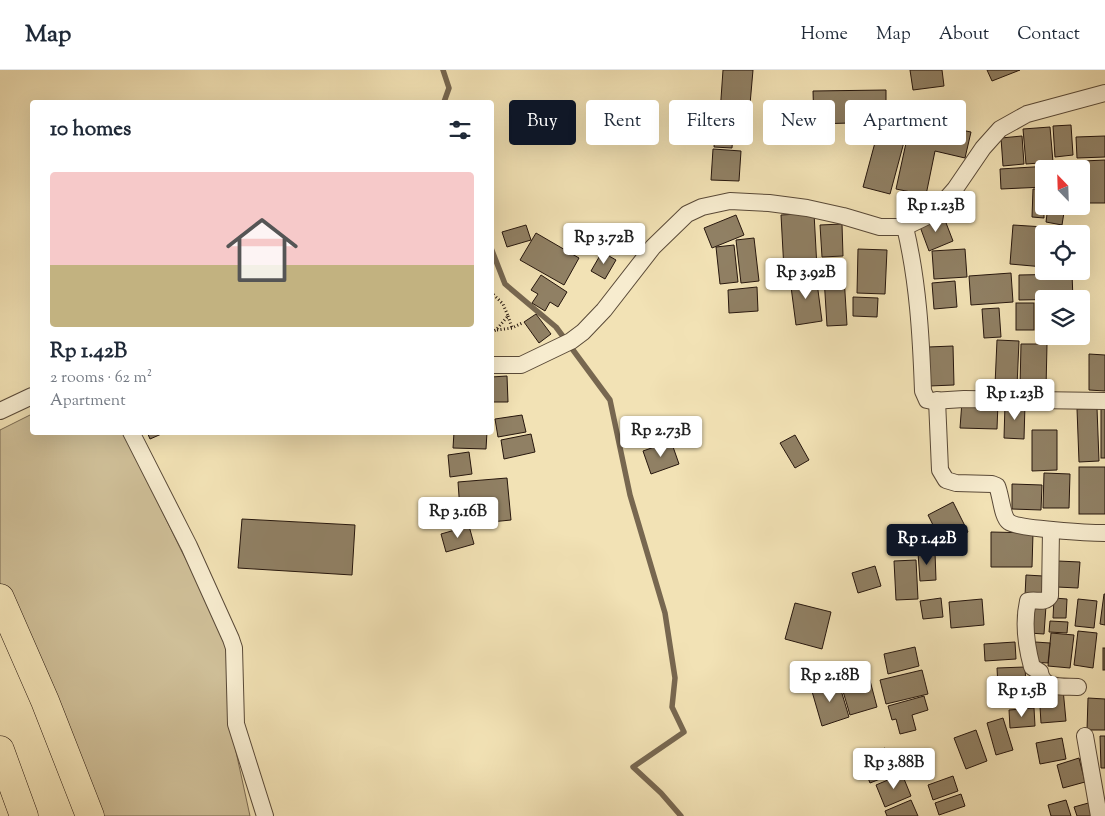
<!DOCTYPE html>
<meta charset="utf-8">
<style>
body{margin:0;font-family:"Sorts Mill Goudy",serif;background:#f2f2f3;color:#1f2937;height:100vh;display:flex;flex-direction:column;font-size:19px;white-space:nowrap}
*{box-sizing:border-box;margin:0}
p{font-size:16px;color:#747a83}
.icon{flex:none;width:28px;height:28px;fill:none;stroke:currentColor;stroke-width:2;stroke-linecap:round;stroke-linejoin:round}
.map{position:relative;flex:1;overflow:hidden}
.sheet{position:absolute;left:30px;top:30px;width:464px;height:335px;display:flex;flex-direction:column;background:#fff;border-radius:5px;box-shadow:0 5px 20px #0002}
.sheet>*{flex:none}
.hud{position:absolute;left:509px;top:30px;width:475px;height:45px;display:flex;gap:10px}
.needle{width:32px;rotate:337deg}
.controls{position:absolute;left:1035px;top:90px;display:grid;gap:10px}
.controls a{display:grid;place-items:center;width:55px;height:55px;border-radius:5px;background:#fff;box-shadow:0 5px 20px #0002;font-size:25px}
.price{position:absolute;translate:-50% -42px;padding:0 11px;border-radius:5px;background:#fff;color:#222;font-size:16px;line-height:32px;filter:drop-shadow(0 1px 2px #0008)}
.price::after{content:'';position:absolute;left:50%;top:30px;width:15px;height:11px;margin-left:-8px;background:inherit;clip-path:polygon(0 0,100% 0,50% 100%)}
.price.selected{background:#111827;color:#fff}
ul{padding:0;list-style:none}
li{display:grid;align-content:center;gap:10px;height:265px;padding:0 20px}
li+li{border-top:1px solid #e0e1e3}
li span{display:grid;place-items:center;height:155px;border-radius:5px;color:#555}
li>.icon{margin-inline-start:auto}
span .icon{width:90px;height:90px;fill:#fffc;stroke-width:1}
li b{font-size:21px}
h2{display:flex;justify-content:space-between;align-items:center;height:60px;padding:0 20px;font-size:21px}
.tag{padding:0 18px;border-radius:5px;background:#fff;box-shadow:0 5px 20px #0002;font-size:18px;line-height:45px}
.tag.selected{background:#111827;color:#fff}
header{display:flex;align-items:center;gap:30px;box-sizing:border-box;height:70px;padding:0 25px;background:#fff;border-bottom:1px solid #e0e1e3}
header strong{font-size:24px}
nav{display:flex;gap:28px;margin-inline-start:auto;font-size:18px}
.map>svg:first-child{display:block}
</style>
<header>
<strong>Map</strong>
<nav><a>Home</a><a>Map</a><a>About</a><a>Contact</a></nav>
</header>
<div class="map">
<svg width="1105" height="746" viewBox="0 0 1105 746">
<rect width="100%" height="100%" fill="#f2e2b5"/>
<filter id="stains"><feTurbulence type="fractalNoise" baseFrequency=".004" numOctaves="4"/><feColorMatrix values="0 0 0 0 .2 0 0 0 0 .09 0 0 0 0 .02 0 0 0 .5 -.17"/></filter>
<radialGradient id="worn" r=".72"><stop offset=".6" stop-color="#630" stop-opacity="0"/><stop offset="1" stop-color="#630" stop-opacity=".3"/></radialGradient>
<!-- green -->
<path fill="#cfbf98" stroke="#7a6a52" d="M32,344V362L124,363L181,480L228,568V645L250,746H90L0,528V360Z"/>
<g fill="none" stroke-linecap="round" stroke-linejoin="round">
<!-- stream -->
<g stroke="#776750" stroke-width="5.5">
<path d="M443,0L449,18L444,32"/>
<path d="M491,178L505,214L556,257L610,330L630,425L665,543L675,608L672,637L684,662L633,697L661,723L681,746"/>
</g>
</g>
<!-- building -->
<g fill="#908064" stroke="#26160d">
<path d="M723,0H753L749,46L720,43Z"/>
<path d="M910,0H942L944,16L913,20Z"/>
<path d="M987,0H1020L992,11Z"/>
<path d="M886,20V52L814,54L813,21Z"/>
<path d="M716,48L734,49L732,78L714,77Z"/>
<path d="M911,50L971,62L965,88L935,81L926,125L896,119Z"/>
<path d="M880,54L907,61L890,124L863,117Z"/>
<path d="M1071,55L1073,85L1055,87L1053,56Z"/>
<path d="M1050,57L1053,92L1026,94L1023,59Z"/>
<path d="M1022,66L1024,94L1003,96L1001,68Z"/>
<path d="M1105,66V87L1077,88L1076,67Z"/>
<path d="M713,79L741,81L739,111L711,110Z"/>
<path d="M1105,90V133H1085L1083,91Z"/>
<path d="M1066,95V99H1044V117L1001,119L1000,99Z"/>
<path d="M1033,119H1044V148L1032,147Z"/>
<path d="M1048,136H1065L1062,155L1046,152Z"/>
<path d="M814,143L817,198L784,200L781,145Z"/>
<path d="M736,145L744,165L712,178L704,158Z"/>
<path d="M943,145L953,171L929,181L919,154Z"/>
<path d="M842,154L843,186L822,187L820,155Z"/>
<path d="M526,155L531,170L507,177L502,162Z"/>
<path d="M1013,155L1060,158V164H1044V197L1010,194Z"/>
<path d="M536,163L579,188L564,215L520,190Z"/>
<path d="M754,168L759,211L741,213L736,170Z"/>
<path d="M734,175L738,212L720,214L716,177Z"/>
<path d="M858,179L887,180L885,224L857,223Z"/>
<path d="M965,179L967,207L934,209L932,181Z"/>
<path d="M602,182L616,190L605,209L591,201Z"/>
<path d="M843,190L847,255L827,256L823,191Z"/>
<path d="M1011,203L1013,232L971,235L969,206Z"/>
<path d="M1072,204L1073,229L1019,230V205Z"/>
<path d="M541,205L567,222L558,237L550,232L545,241L532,233L538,224L531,220Z"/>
<path d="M816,205L822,251L796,255L790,209Z"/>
<path d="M955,211L957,237L934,239L932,213Z"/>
<path d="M757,217L758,241L729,243L728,220Z"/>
<path d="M853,227L878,228L877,247L853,246Z"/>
<rect x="1016" y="233" width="18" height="27"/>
<path d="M999,238L1001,267L984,268L982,239Z"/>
<path d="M536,244L551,264L539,273L524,252Z"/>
<path d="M997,270L1019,271L1017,316L995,315Z"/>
<path d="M1021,274H1047L1046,319L1020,318Z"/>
<path d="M953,276L954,315L929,316L928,277Z"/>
<path d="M1089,284L1105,285V321L1089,320Z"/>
<path d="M507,306L508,332H491V307Z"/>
<path d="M962,331L998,333L997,359L960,358Z"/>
<path d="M1005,334H1025L1024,369L1004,368Z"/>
<rect x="1101" y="337" width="4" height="51"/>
<path d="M1097,338L1099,391L1079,392L1077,339Z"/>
<path d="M522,345L526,362L498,367L495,349Z"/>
<path d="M1032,360H1057V400L1032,401Z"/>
<path d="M147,362H166L150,369Z"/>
<path d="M454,362H487L486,379L453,378Z"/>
<path d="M531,364L535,382L504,389L501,370Z"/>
<path d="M795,365L809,390L795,398L780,373Z"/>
<path d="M671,371L679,394L651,404L643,381Z"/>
<path d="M469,382L472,404L450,407L448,385Z"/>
<rect x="1079" y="397" width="26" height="47"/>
<path d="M1044,403L1070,404L1069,438H1043Z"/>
<path d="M507,408L511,450L461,455L458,412Z"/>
<path d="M1012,414L1042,415L1041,440L1012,439Z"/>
<path d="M953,432L968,462L943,475L928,445Z"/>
<path d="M242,449L355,455L352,505L238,498Z"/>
<path d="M469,456L474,474L446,482L441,464Z"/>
<path d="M991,462L1033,463L1032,497H991Z"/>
<path d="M935,482L936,510L920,511L918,483Z"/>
<path d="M916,490L918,529L896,530L894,491Z"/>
<path d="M1058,491L1080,492L1078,518L1057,517Z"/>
<path d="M875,496L881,516L858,523L852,503Z"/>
<path d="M1026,505L1043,506V526H1025Z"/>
<path d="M1104,524H1105V555L1100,554Z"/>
<path d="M941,528L943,547L923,549L920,531Z"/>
<path d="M1054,528L1067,529L1066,548H1053Z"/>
<path d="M982,529L984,555L951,558L949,532Z"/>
<path d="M1078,529L1097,531L1094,558L1075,556Z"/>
<path d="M795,533L831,542L822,579L785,569Z"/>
<path d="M1031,535L1046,536L1044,564L1029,563Z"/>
<path d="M1050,551L1068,552L1067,563L1049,562Z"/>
<path d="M1078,561L1097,563L1093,598L1074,595Z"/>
<path d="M1051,563L1074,565L1070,598L1048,596Z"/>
<path d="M1015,572L1016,589L985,591L984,574Z"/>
<path d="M1035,572L1050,573L1048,593L1033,592Z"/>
<path d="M915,577L919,596L888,604L884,584Z"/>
<rect x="1103" y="578" width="2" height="22"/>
<path d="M840,594L844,606L813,615L809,603Z"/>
<path d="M1025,597L1027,635L999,637L997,598Z"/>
<path d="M922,600L928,624L886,634L880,610Z"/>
<path d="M868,603L877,637L850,645L840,611Z"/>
<path d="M838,610L849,647L822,656L811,618Z"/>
<path d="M1063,619L1066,651L1041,653L1039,621Z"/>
<path d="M924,626L928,640L912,645L916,660L900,664L896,649L892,650L888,636Z"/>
<path d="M1088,628L1105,629V660H1087Z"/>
<path d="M1034,638L1035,656L1010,658L1009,640Z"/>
<path d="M1003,648L1013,680L996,685L987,653Z"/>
<path d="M976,660L987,691L966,699L954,668Z"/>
<path d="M1100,666H1105V698H1101Z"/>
<path d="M1062,668L1066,689L1040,694L1036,673Z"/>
<path d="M885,678L895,703L870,713L860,688Z"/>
<path d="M1079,688L1085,712L1063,718L1057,695Z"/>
<path d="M902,704L911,726L885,737L876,715Z"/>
<path d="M953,706L958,721L933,730L928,715Z"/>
<path d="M961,724L965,736L939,745L935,733Z"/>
<path d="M911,730L918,746H887L885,741Z"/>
<path d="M1066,730L1071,746H1051L1048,735Z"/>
<path d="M1092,732L1096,746H1077L1074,737Z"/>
</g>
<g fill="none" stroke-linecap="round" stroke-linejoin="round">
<!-- minor casing -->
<g stroke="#594937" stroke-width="18">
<g id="minor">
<path d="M905,157C918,211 921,266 923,321L927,330L932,331L964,329L1105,331"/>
<path d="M491,295H521L571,271L583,262L604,240L653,177L687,144L702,137L730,131L769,133L807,138L843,146L880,157H905L934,143L955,119L983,78L1000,59L1027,44L1105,23"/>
<path d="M937,330L940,400L946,410L956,413L992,414L997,416C1001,425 1002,447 1009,452C1018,459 1091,463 1105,463"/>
<path d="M0,341L32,326"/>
<path d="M131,362L189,476L231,569L234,578L236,654L265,746"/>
<path d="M1051,460L1050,526C1045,534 1036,529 1028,531C1023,553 1026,575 1032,597L1040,602C1042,620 1064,616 1078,617"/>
<path d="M1085,666L1099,746"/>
</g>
</g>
<!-- motorway casing -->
<g stroke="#26160d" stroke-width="29">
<g id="motorway">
<path d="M0,528L45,631L90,746"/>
<path d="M0,680L24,746"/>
</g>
</g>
<!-- path -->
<g stroke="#26160d" stroke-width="3" stroke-dasharray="1 2.5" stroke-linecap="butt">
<path d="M491,222L503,234L508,246L496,260L491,262"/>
<path d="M508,246L512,258"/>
<path d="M497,260L512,258L522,253"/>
</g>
<!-- minor -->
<use href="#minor" stroke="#f7eccf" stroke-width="16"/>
<!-- motorway -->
<use href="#motorway" stroke="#f2e2b5" stroke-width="28"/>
</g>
<rect width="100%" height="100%" filter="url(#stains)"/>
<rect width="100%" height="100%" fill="url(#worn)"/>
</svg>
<div class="controls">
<a><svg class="needle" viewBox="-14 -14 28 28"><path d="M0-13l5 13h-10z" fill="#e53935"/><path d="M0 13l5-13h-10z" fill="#747a83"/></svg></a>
<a><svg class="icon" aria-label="locate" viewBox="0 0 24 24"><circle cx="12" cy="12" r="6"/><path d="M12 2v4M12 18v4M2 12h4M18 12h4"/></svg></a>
<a><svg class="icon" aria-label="layers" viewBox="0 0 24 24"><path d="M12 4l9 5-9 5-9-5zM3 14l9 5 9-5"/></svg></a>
</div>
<b class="price" style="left:936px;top:163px">Rp 1.23B</b>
<b class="price" style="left:604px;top:195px">Rp 3.72B</b>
<b class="price" style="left:806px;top:230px">Rp 3.92B</b>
<b class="price" style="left:1015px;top:351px">Rp 1.23B</b>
<b class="price" style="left:661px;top:388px">Rp 2.73B</b>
<b class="price" style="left:458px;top:469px">Rp 3.16B</b>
<b class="price selected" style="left:927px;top:496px">Rp 1.42B</b>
<b class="price" style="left:830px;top:633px">Rp 2.18B</b>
<b class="price" style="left:1022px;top:648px">Rp 1.5B</b>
<b class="price" style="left:894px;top:720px">Rp 3.88B</b>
<div class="hud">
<a class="tag selected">Buy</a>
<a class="tag">Rent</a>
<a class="tag">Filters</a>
<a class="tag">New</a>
<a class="tag">Apartment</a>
</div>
<section class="sheet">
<h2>10 homes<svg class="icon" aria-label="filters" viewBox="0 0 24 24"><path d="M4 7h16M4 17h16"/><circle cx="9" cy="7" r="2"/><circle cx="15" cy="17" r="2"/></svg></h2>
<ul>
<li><span style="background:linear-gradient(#f6c9c9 60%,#c2b280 0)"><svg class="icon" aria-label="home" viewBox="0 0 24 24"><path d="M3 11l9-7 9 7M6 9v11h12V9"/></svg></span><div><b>Rp 1.42B</b><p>2 rooms · 62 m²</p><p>Apartment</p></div></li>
</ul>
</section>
</div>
